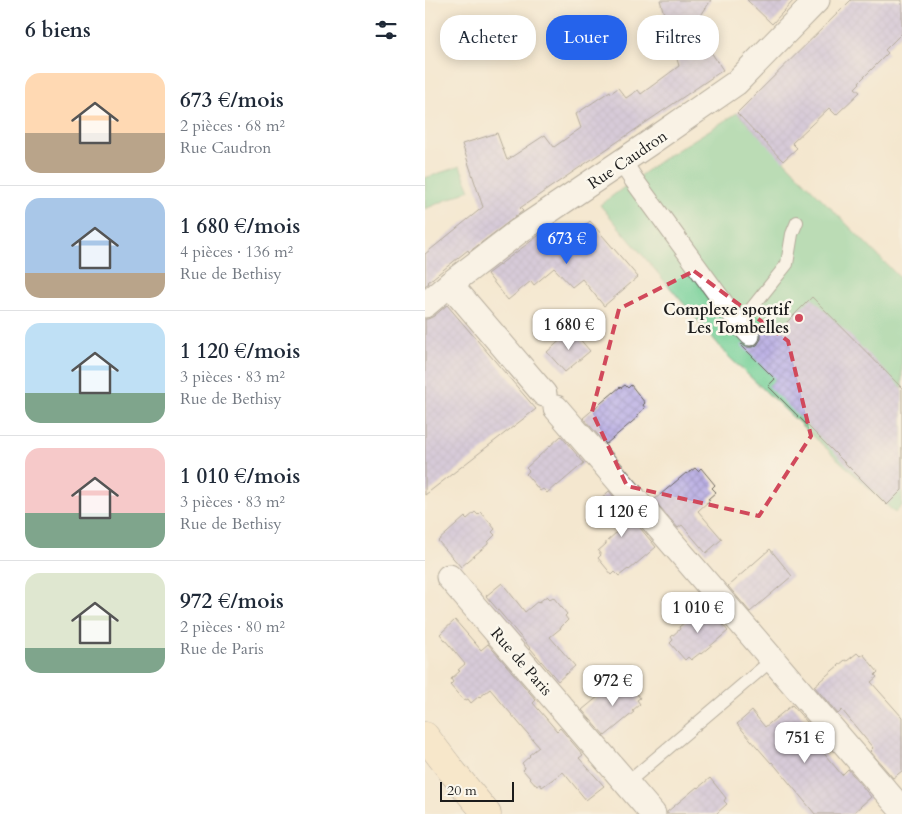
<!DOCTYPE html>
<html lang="fr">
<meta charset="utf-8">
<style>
body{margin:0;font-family:Cardo,serif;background:#f6f6f7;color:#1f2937;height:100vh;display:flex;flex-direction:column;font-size:19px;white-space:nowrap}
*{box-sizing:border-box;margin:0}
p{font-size:16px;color:#747a83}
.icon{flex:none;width:28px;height:28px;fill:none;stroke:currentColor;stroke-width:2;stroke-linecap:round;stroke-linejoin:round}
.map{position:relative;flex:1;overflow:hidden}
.drawer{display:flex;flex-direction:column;background:#fff;width:425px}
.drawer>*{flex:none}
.banner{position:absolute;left:15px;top:15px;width:386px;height:45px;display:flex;gap:10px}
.scale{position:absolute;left:15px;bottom:12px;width:74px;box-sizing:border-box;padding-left:5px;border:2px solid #1c1c1c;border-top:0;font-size:14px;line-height:18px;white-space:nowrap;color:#1c1c1c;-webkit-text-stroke:4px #fbf7ec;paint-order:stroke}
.price{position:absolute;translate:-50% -42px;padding:0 11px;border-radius:10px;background:#fff;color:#222;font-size:16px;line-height:32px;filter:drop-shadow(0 1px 2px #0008)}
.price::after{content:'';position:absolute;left:50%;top:30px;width:15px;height:11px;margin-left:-8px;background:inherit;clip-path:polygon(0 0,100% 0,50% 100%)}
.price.on{background:#2563eb;color:#fff}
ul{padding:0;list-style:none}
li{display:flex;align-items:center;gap:15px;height:125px;padding:0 25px}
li+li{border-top:1px solid #e0e1e3}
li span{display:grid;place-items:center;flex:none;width:140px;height:100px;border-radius:15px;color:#555}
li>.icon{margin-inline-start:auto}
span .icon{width:60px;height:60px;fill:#fffc;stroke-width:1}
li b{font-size:21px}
h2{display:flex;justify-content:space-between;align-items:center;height:60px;padding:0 25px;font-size:21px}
.tag{padding:0 18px;border-radius:20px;background:#fff;box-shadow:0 2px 12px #0003;font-size:18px;line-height:45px}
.tag.on{background:#2563eb;color:#fff}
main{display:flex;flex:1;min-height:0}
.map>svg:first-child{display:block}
</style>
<main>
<section class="drawer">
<h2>6 biens<svg class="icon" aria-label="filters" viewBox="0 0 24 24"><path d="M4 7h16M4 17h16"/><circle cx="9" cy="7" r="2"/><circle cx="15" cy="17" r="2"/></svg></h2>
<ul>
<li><span style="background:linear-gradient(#ffd9b3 60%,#b9a48a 0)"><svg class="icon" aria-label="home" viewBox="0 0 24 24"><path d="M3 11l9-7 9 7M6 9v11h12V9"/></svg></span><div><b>673 €/mois</b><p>2 pièces · 68 m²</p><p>Rue Caudron</p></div></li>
<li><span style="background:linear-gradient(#a9c7e8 75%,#b9a48a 0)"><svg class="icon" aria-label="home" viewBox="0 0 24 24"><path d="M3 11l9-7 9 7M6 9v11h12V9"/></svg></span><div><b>1 680 €/mois</b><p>4 pièces · 136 m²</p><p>Rue de Bethisy</p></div></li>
<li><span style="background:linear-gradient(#bfe0f5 70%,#7fa58c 0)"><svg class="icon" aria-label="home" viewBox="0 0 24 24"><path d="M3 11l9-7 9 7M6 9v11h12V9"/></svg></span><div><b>1 120 €/mois</b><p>3 pièces · 83 m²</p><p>Rue de Bethisy</p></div></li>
<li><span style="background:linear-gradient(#f6c9c9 65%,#7fa58c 0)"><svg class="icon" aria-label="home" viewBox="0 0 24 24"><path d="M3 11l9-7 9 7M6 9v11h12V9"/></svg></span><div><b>1 010 €/mois</b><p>3 pièces · 83 m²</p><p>Rue de Bethisy</p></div></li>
<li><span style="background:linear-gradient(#dfe7d0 75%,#7fa58c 0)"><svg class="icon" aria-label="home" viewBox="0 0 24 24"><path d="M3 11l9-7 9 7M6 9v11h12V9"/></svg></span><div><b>972 €/mois</b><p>2 pièces · 80 m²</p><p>Rue de Paris</p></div></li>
</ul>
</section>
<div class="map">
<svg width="477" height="814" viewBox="0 0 477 814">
<defs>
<pattern id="building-cross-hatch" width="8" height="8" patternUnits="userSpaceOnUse" patternTransform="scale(1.25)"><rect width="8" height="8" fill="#b3a7e3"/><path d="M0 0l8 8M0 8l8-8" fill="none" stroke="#998fc2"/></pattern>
</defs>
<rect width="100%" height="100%" fill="#fbf7ec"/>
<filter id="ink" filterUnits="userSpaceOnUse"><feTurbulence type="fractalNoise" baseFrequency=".02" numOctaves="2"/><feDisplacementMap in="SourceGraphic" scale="10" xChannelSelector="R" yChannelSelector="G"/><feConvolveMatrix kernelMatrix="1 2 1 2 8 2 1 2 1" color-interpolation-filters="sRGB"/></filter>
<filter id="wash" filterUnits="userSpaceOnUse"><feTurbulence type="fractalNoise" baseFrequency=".0096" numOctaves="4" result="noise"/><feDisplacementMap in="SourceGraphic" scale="20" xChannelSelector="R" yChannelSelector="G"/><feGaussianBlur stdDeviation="1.12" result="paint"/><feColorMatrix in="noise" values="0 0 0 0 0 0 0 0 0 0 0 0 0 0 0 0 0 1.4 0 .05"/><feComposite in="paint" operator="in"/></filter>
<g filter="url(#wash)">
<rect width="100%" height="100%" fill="#f4e7cf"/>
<!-- green -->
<g fill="#74cf96" stroke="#487659">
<path d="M312,113L477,280V506L470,513L304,357L175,205L236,160Z"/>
<path d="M35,166L45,190L0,209V178Z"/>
</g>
<g id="blocks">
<!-- building -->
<g fill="url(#building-cross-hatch)">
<path d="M235,0H286L273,20L282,46L298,70L95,208L98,211L44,252L43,250L3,282L4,283L0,286V254L58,207L37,144L72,133L82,160L120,135L129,147L156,128L151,114L185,91L186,93L193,88L201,98L213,90L216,94L254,66Z"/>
<path d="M322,0H369L347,24Z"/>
<path d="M426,0H477V33L460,50L463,53L434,82L435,83L430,88L435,92L411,115L404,108L367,143L372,148L358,161L312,113Z"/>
<path d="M165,221L213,277L179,306L157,279L147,287L129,268L109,285L106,281L83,300L62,274L117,233L131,250Z"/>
<path d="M387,297L477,388V490L462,505L343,386L350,379L316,345L317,344L321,347H327L332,345L336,339V333L333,328L343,318L354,330Z"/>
<path d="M22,305L111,409L0,495V319H3L9,316Z"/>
<path d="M147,330L165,351L140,372L122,352Z"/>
<path d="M200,385L203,388L206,385L220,403L218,405L220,408L212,415L213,417L181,444L158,418L195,387L196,388Z"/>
<path d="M136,436L159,463L132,486L131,485L122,493L118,489L115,491L101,474L104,471L101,468Z"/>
<path d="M270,468L273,471L276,468L290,485L287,488L291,492L283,499L285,500L273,511L297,539L281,553L257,525L253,528L229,500L261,473L262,474Z"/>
<path d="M184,491L231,547L204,570L203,569L194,576L190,572L187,575L173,558L176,555L173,551L181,544V542L193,531L169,505Z"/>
<path d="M50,512L53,515L56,512L70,529L67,532L70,535L63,542V544L36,567L13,541L40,517L42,519Z"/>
<path d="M345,549L367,576L325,612L303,586Z"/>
<path d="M77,583L100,612L113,601L114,602L122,596L125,599L128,597L142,614L140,616L143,620L136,627V628L125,637L150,666L133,681L61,596Z"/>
<path d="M281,604L303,631L276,654L275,653L266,660L263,657L260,660L245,643L248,640L246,637L255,629L254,627Z"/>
<path d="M30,620L56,650L63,644L111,700L108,703L132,731L135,728L158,755L154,758L179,786L161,800L138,772L117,787L115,784L112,786L98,770L100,768L97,763L105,756L104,755L114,747L65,689L55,697L54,696L46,703L43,699L39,701L25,685L28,682L26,679L35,671L33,670L40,664L15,634Z"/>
<path d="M432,653L435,656L438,654L453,672L450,675L452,677L446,682L477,717V771L468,778L445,751L448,748L417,710L413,714L389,686L420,660L422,661Z"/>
<path d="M195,680L198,684L201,681L215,698L212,700L215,704L207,711L209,712L180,736L157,710L186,686L187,687Z"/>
<path d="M367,705L391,732L385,737L417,775L423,769L446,797L427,814H390L347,762L346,763L312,724L327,711L340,727Z"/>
<path d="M285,778L301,798L299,801L302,804L291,814H242V812L272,787L273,788Z"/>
</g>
</g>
</g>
<g filter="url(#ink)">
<use href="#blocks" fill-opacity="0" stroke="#68635b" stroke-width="1"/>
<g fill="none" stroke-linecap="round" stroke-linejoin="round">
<!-- service casing -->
<g stroke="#68635b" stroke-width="14">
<g id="service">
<path d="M314,324L362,264L367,234L372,222"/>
<path d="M202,783L348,659"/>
</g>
</g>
<!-- pedestrian casing -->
<g stroke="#68635b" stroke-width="21">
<path id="pedestrian" d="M197,162L209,180L314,324L325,336"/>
</g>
<!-- minor casing -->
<g stroke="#68635b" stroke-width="27">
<g id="minor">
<path d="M25,284L119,394"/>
<path d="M0,305L25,284L94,231L223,144L311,83L392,0"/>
<path d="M131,408L477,810"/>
<path d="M24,577L228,814"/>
</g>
</g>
<!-- secondary casing -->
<g stroke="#68635b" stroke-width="29">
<path id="secondary" d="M0,736L26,770L62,814"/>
</g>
<!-- service -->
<use href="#service" stroke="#fff" stroke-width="12"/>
<!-- pedestrian -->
<use href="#pedestrian" stroke="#fff" stroke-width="19"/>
<!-- minor -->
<use href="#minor" stroke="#fff" stroke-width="25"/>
<!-- secondary -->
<use href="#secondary" stroke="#fbe6c3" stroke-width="28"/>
</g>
</g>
<!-- marked area -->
<path d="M0 0H477V814H0ZM269,271L363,341L386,436L334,516L202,486L167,412L194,309Z" fill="#f4e7cf" fill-opacity=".55" fill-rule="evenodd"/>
<path fill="none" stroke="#d1495b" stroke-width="4" stroke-dasharray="10 6" stroke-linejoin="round" d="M269,271L363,341L386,436L334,516L202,486L167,412L194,309Z"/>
<!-- markers -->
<circle fill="#d1495b" stroke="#fbf7ec" stroke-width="2" cx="374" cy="318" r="5"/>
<g text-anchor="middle" stroke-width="5" stroke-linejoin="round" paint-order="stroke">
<!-- street labels -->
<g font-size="16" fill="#1c1c1c" stroke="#fbf7ec">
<text transform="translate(202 159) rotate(-34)" y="6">Rue Caudron</text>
<text transform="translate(97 661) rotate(49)" y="6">Rue de Paris</text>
</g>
<!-- poi labels -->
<g font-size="16" font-weight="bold" fill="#1c1c1c" stroke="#fbf7ec" text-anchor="end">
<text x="364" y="315">Complexe sportif<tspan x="364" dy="18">Les Tombelles</tspan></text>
</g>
</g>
</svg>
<div class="scale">20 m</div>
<b class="price on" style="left:142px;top:265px">673 €</b>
<b class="price" style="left:144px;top:351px">1 680 €</b>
<b class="price" style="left:197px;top:538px">1 120 €</b>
<b class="price" style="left:273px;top:634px">1 010 €</b>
<b class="price" style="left:188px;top:707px">972 €</b>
<b class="price" style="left:380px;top:764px">751 €</b>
<div class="banner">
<a class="tag">Acheter</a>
<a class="tag on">Louer</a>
<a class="tag">Filtres</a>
</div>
</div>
</main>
